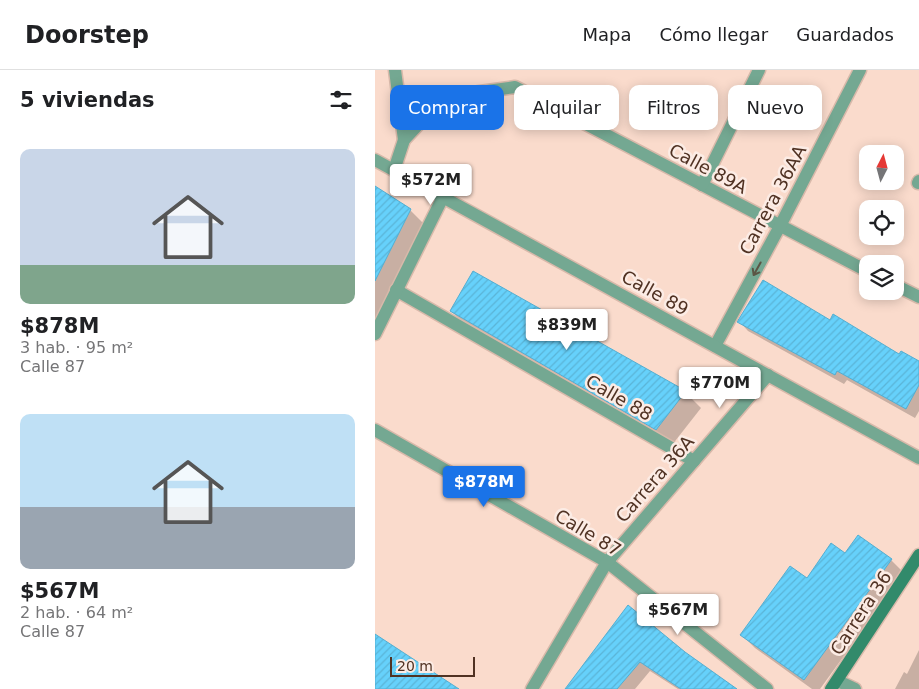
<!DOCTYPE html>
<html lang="es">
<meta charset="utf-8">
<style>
body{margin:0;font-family:"DejaVu Sans",sans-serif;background:#f6f6f6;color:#202124;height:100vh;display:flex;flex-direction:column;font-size:19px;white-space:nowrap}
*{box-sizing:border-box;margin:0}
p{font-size:16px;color:#757577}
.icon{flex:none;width:28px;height:28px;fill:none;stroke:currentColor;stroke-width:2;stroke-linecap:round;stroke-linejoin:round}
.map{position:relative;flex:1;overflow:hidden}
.drawer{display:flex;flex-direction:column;background:#fff;width:375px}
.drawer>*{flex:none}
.top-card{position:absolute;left:15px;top:15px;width:454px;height:45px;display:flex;gap:10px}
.needle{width:32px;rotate:6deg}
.buttons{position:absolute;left:484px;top:75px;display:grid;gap:10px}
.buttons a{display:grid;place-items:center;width:45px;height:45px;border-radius:10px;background:#fff;box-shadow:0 2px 12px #0003;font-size:25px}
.scale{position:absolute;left:15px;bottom:12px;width:85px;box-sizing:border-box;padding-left:5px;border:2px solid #503223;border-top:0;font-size:14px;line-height:18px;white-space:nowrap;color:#503223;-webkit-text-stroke:4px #fcece5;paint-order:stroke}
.price{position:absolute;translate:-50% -42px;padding:0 11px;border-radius:5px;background:#fff;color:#222;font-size:16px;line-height:32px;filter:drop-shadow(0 1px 2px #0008)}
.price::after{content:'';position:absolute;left:50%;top:30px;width:15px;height:11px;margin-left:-8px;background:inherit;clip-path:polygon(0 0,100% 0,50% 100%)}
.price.on{background:#1a73e8;color:#fff}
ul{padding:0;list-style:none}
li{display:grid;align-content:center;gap:10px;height:265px;padding:0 20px}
li span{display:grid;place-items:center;height:155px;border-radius:10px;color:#555}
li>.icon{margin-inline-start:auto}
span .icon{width:90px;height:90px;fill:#fffc;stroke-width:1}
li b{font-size:21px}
h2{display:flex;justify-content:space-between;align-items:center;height:60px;padding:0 20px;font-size:21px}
.pill{padding:0 18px;border-radius:10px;background:#fff;box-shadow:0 2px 12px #0003;font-size:18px;line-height:45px}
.pill.on{background:#1a73e8;color:#fff}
header{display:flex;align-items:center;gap:30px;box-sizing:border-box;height:70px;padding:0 25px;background:#fff;border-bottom:1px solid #e0e0e0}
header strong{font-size:24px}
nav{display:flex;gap:28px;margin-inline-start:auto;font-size:18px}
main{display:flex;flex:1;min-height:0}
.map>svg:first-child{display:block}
</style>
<header>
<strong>Doorstep</strong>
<nav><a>Mapa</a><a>Cómo llegar</a><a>Guardados</a></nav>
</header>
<main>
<section class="drawer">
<h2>5 viviendas<svg class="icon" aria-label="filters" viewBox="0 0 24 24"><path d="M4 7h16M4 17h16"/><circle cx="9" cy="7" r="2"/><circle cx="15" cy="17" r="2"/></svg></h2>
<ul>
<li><span style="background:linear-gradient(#c9d6e8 75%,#7fa58c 0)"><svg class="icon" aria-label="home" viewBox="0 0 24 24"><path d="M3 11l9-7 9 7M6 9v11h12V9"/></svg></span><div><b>$878M</b><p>3 hab. · 95 m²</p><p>Calle 87</p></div></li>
<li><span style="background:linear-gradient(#bfe0f5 60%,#9aa5b1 0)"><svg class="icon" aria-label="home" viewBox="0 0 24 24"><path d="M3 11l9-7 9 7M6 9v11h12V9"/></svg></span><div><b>$567M</b><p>2 hab. · 64 m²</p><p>Calle 87</p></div></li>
</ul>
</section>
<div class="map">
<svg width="544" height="619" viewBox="0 0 544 619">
<defs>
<pattern id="building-hatch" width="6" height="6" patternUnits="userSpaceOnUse" patternTransform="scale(1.25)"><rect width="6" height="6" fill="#66d1fb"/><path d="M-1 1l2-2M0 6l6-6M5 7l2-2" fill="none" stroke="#5ab4d7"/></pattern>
</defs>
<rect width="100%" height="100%" fill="#fadbcc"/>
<!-- shadow -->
<g fill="#0003">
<path d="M0,117L35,140L48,153L0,250Z"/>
<path d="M76,241L310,322L326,338L297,375L92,256Z"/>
<path d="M364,251H455L525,286L526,283L544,293V341L540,348L472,310L469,314L373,261Z"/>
<path d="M470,485L516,490L529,503L445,619H437L380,578L367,565L432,509Z"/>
<path d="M544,580V619H520L529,602L532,604Z"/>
<path d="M310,583L362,619H303L275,601L260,619H192L211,591Z"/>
</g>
<!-- building -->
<g fill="url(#building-hatch)" stroke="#53aed1">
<path d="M0,116L36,139L0,211Z"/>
<path d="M98,201L311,321L281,360L75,241Z"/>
<path d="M388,210L455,250L458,244L524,284L526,281L544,291V315L531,339L462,301L460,305L362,252Z"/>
<path d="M483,465L517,489L429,610L365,565L415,496L432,508L456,473L470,483Z"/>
<path d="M253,535L310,582L362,619H306L265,592L242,619H190Z"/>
<path d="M0,564L84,619H0Z"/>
</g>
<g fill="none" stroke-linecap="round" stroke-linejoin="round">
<!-- minor casing -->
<g stroke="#d8b9aa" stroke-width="15">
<g id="minor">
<path d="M20,0L29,70"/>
<path d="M19,100L29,70L56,41L98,23L140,17L492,201"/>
<path d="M543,113L544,111"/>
<path d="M327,115L384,0"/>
<path d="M520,215L544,227"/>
<path d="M21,220L319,391"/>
<path d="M0,264L68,127"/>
<path d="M340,276L405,156L485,0"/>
<path d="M0,360L232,492L392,619"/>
<path d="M463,611L480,619"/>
<path d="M157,619L232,492L393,305"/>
</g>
</g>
<!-- tertiary casing -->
<g stroke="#d8b9aa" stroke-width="15">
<path id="tertiary" d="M0,90L544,388"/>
</g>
<!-- secondary casing -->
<g stroke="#d8b9aa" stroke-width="15">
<path id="secondary" d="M456,619L544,485"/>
</g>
<!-- minor -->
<use href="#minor" stroke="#74a892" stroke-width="12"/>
<!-- tertiary -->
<use href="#tertiary" stroke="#74a892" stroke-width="12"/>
<!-- secondary -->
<use href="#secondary" stroke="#328a6b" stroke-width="12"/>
</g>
<!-- one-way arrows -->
<defs><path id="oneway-shaft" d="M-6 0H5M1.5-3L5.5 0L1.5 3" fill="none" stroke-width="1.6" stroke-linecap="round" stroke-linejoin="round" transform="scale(1.25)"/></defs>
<use stroke="#5b5544" href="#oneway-shaft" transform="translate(382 199) rotate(119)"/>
<g text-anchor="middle" stroke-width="5" stroke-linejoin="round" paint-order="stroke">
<!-- street labels -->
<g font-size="18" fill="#503223" stroke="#fcece5">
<text transform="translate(333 99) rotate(28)" y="6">Calle 89A</text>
<text transform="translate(398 130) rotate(-62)" y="6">Carrera 36AA</text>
<text transform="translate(280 223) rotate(29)" y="6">Calle 89</text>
<text transform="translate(244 328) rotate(30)" y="6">Calle 88</text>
<text transform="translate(280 409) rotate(-49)" y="6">Carrera 36A</text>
<text transform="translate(213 463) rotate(31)" y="6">Calle 87</text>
<text transform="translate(486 543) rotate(-57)" y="6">Carrera 36</text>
</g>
</g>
</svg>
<div class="buttons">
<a><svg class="needle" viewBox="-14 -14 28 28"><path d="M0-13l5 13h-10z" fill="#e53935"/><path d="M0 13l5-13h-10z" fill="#757577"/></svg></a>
<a><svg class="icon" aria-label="locate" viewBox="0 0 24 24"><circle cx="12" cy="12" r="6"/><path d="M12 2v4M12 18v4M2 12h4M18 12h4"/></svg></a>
<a><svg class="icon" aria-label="layers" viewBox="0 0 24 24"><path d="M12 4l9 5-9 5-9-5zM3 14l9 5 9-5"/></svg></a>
</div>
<div class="scale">20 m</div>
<b class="price" style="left:56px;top:136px">$572M</b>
<b class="price" style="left:192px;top:281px">$839M</b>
<b class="price" style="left:345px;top:339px">$770M</b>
<b class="price on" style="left:109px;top:438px">$878M</b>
<b class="price" style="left:303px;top:566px">$567M</b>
<div class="top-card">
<a class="pill on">Comprar</a>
<a class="pill">Alquilar</a>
<a class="pill">Filtros</a>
<a class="pill">Nuevo</a>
</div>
</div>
</main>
